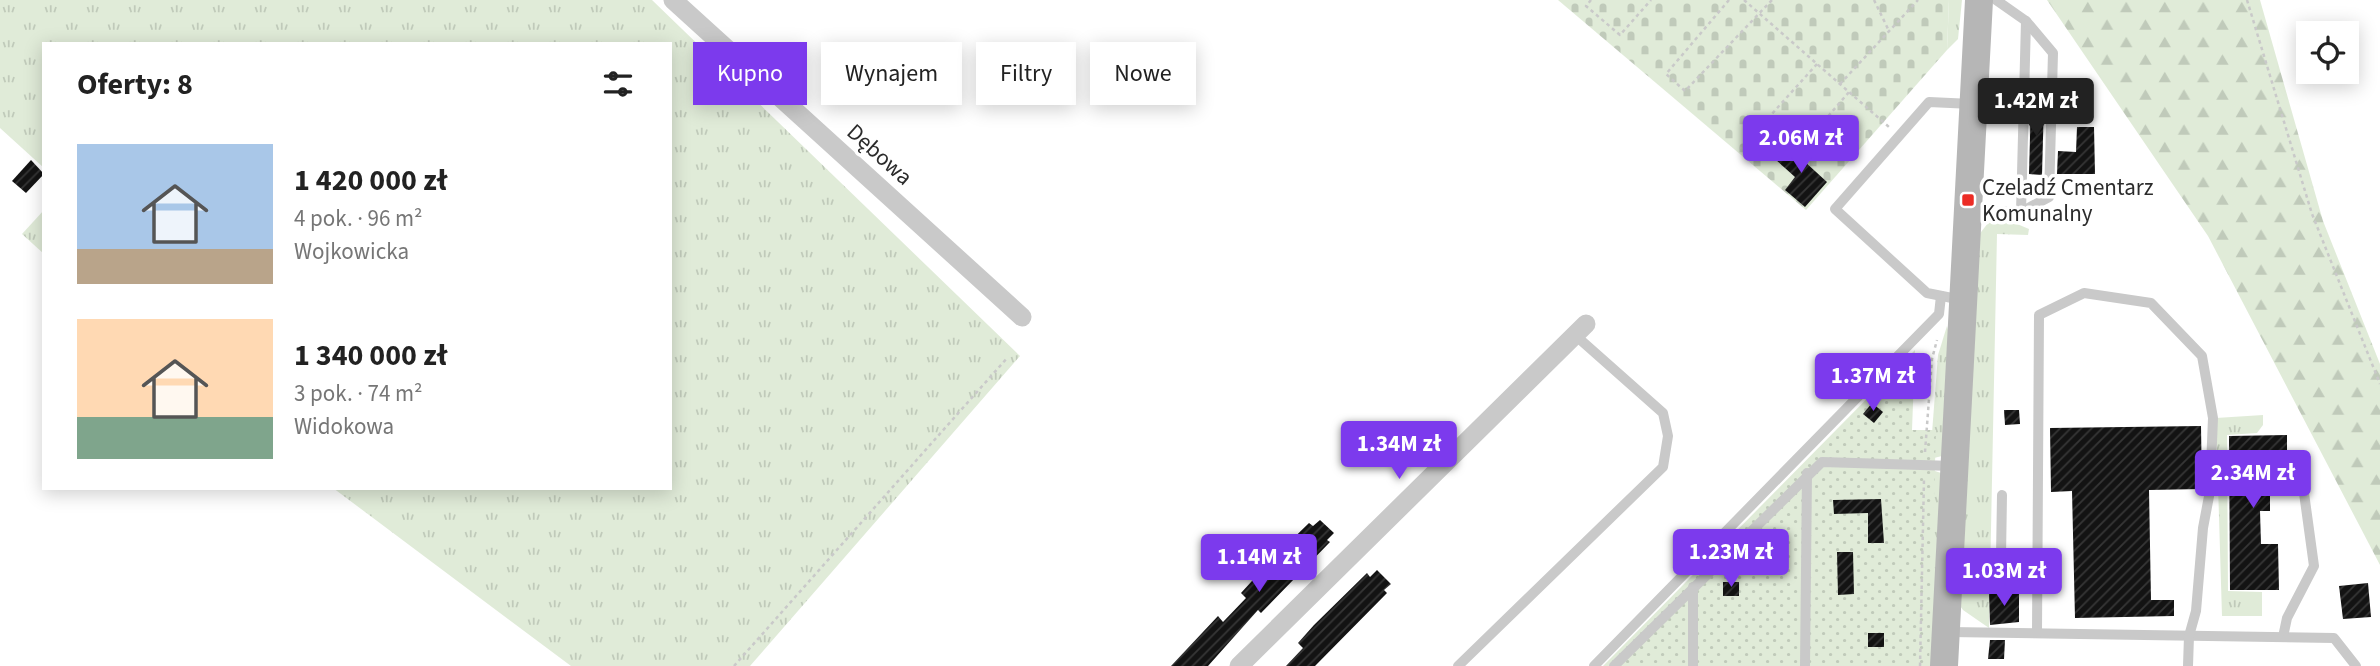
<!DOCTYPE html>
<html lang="pl">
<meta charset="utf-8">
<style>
body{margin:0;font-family:"Source Sans 3",sans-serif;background:#f6f6f6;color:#222;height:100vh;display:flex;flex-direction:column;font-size:26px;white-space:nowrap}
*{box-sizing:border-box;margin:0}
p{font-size:23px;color:#767676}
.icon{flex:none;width:38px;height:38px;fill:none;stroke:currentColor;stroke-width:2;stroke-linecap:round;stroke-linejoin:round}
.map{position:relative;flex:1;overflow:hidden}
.sheet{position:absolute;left:42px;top:42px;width:630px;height:448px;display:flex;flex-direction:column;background:#fff;border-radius:0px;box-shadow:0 4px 18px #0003}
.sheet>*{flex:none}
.guide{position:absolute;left:693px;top:42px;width:665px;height:63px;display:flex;gap:14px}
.controls{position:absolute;left:2296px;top:21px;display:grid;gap:14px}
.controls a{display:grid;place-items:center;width:63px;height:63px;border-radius:0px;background:#fff;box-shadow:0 4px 18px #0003;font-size:35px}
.price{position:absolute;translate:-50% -60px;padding:0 16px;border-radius:7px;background:#7c3aed;color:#fff;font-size:23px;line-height:46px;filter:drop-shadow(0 2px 4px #0008)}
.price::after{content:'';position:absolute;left:50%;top:42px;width:21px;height:16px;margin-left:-10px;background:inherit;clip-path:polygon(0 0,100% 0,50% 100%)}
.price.current{background:#222;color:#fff}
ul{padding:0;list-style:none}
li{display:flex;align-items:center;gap:21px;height:175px;padding:0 35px}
li span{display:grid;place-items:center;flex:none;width:196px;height:140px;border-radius:0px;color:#555}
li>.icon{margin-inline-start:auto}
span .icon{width:84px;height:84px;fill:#fffc;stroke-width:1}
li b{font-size:30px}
h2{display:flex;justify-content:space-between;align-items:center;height:84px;padding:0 35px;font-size:30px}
.pill{padding:0 24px;border-radius:0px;background:#fff;box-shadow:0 4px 18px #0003;font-size:24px;line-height:63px}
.pill.current{background:#7c3aed;color:#fff}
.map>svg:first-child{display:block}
</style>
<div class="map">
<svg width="2380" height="666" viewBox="0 0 2380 666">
<defs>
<pattern id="grass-tufts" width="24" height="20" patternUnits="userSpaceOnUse" patternTransform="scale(1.75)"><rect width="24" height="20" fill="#e0ebd8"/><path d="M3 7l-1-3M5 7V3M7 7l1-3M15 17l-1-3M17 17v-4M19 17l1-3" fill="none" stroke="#c0caba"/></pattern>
<pattern id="forest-firs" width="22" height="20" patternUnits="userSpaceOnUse" patternTransform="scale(1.75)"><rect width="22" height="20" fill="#e0ebd8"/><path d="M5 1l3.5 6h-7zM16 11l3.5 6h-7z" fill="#c0caba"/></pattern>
<pattern id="cemetery-stones" width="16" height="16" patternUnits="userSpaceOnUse" patternTransform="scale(1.75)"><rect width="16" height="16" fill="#e0ebd8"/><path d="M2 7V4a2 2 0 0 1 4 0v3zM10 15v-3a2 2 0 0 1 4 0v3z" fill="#c0caba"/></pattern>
<pattern id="garden-dots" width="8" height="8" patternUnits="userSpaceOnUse" patternTransform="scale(1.75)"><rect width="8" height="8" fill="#e0ebd8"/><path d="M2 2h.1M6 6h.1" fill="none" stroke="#c0caba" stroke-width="1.8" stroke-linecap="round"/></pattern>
<pattern id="building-hatch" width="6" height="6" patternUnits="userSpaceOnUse" patternTransform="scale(1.75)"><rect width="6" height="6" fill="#131313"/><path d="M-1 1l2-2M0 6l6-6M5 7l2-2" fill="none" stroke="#363636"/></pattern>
</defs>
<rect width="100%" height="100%" fill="#fff"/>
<!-- grass -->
<g fill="url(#grass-tufts)">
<path d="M0,0H652L1020,356L750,666H571L333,488H670V44H44V168L0,128Z"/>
<path d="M1949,0H1962L1958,39L1947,50Z"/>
<path d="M44,210V254L22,234Z"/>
<path d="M2010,221L2029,229L2028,235L1997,234L1989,628L1963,610L1958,603L1978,236L1988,223Z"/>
<path d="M1947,326L1949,334L1942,456L1930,459L1938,355Z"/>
<path d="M2263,415V425L2257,433L2227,435L2228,591L2262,592V616H2222L2216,418Z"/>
<path d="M1929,469L1941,473L1932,666H1925Z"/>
</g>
<!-- forest -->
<path fill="url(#forest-firs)" d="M2047,0H2260L2323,221L2380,364V565L2208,236Z"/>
<!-- cemetery -->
<path fill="url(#cemetery-stones)" d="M1558,0H1949L1947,50L1806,210Z"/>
<!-- garden -->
<path fill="url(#garden-dots)" d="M1915,350L1912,430H1936L1929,666H1603Z"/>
<!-- building -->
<g fill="url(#building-hatch)">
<path d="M2031,100L2044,101L2042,175L2029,174Z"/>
<path d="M2077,127H2094L2095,174H2057L2058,151L2076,152Z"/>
<path d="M1792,141L1809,156L1804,161L1827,182L1805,207L1785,190L1795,177L1775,159Z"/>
<path d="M31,160L44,174L26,193L12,181Z"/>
<path d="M1872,403L1883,412L1874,423L1863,414Z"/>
<path d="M2004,410H2019L2020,424L2005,425Z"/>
<path d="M2201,426L2202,489L2149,490L2151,600H2174V616L2075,618L2072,491L2051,492L2050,428Z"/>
<path d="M2287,435V468H2270V511H2260L2261,544H2278L2279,590H2230L2229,436Z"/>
<path d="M1881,499L1884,543H1868V513L1834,514L1833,500Z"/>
<path d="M1320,520L1334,533L1327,540L1330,542L1261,613L1258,610L1208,666H1171L1218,616L1223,622L1246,598L1241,593L1272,559L1309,523L1313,526Z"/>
<path d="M1837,552H1853L1854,594L1838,595Z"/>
<path d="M1377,570L1391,584L1384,590L1387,593L1315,666H1286L1303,648L1298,643L1314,625L1367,573L1370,577Z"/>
<rect x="1723" y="582" width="16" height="14"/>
<path d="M2368,583L2371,617L2343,619L2339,586Z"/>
<path d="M1989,593H2019V622L1990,625Z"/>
<rect x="1868" y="633" width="16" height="14"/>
<path d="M1990,640H2005L2004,659H1988Z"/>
</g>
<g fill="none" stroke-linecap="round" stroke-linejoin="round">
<!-- path -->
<g stroke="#c9c9c9" stroke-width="2.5" stroke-dasharray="3.5 3.5" stroke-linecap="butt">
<path d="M1591,0L1586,6L1620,35L1651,0"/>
<path d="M1729,0L1666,74L1685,91L1772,0"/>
<path d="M1744,0L1889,127"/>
<path d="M1874,0L1889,31"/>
<path d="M2247,0L2312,214L2380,384"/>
<path d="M1817,64L1741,148L1757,160L1775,156L1793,139L1806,142L1849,92"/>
<path d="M1840,84L1918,0"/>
<path d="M1925,452L1932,359L1937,340"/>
<path d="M734,666L1008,357"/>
<path d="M1920,666L1924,479"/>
</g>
<!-- lane -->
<g stroke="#c9c9c9" stroke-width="10">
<path d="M1996,0L2026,21L2021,212"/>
<path d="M1971,211L2021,212L2049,197L2053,53L2026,21"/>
<path d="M1962,300L1927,293L1835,209L1929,102L1972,104"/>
<path d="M2002,495L2001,557L2014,581L2037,585"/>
<path d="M1950,632L2334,638L2356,666"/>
<path d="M2037,633L2039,315L2084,293L2151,303L2202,356L2213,418L2210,491L2203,528L2196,611L2189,636L2188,666"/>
<path d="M2283,637L2287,618L2314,566L2300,464"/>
<path d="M1458,666L1663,467L1668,436L1663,413L1575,335"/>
<path d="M1594,666L1939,314L1941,296"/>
<path d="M1614,666L1822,462L1953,466"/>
<path d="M1693,666V587"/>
<path d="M1805,666L1807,473"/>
</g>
<!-- street -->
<g stroke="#c9c9c9" stroke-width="19">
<path d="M673,0L1022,317"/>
<path d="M1239,666L1586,324"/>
</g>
<!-- secondary -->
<path stroke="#b6b6b6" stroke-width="28" d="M1944,666L1979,0"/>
</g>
<!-- markers -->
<rect fill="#ec2c25" stroke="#fff" stroke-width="2.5" x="1961" y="193" width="14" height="14" rx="3.5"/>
<g text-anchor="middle" stroke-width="7" stroke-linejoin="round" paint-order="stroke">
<!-- street labels -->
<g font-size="23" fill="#2c2c2c" stroke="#fff">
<text transform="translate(880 154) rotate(42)" y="8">Dębowa</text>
</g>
<!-- poi labels -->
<g font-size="23" fill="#2c2c2c" stroke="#fff" text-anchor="start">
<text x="1982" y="195">Czeladź Cmentarz<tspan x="1982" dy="26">Komunalny</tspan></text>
</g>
</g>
</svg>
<div class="controls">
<a><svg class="icon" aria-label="locate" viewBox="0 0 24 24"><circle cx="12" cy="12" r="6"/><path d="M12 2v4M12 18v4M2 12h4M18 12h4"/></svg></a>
</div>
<b class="price current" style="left:2036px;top:138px">1.42M zł</b>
<b class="price" style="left:1801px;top:175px">2.06M zł</b>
<b class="price" style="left:1873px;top:413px">1.37M zł</b>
<b class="price" style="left:1399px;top:481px">1.34M zł</b>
<b class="price" style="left:2253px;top:510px">2.34M zł</b>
<b class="price" style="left:1731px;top:589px">1.23M zł</b>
<b class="price" style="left:1259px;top:594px">1.14M zł</b>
<b class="price" style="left:2004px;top:608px">1.03M zł</b>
<div class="guide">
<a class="pill current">Kupno</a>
<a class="pill">Wynajem</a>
<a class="pill">Filtry</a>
<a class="pill">Nowe</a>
</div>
<section class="sheet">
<h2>Oferty: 8<svg class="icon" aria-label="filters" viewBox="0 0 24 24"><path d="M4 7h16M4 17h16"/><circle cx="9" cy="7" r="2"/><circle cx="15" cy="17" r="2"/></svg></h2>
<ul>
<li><span style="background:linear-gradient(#a9c7e8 75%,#b9a48a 0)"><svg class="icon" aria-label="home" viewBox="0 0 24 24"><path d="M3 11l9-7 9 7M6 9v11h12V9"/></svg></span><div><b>1 420 000 zł</b><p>4 pok. · 96 m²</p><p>Wojkowicka</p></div></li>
<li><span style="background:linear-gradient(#ffd9b3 70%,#7fa58c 0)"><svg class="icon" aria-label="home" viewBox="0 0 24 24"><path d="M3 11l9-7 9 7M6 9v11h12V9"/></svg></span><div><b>1 340 000 zł</b><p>3 pok. · 74 m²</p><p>Widokowa</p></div></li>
</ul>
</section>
</div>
